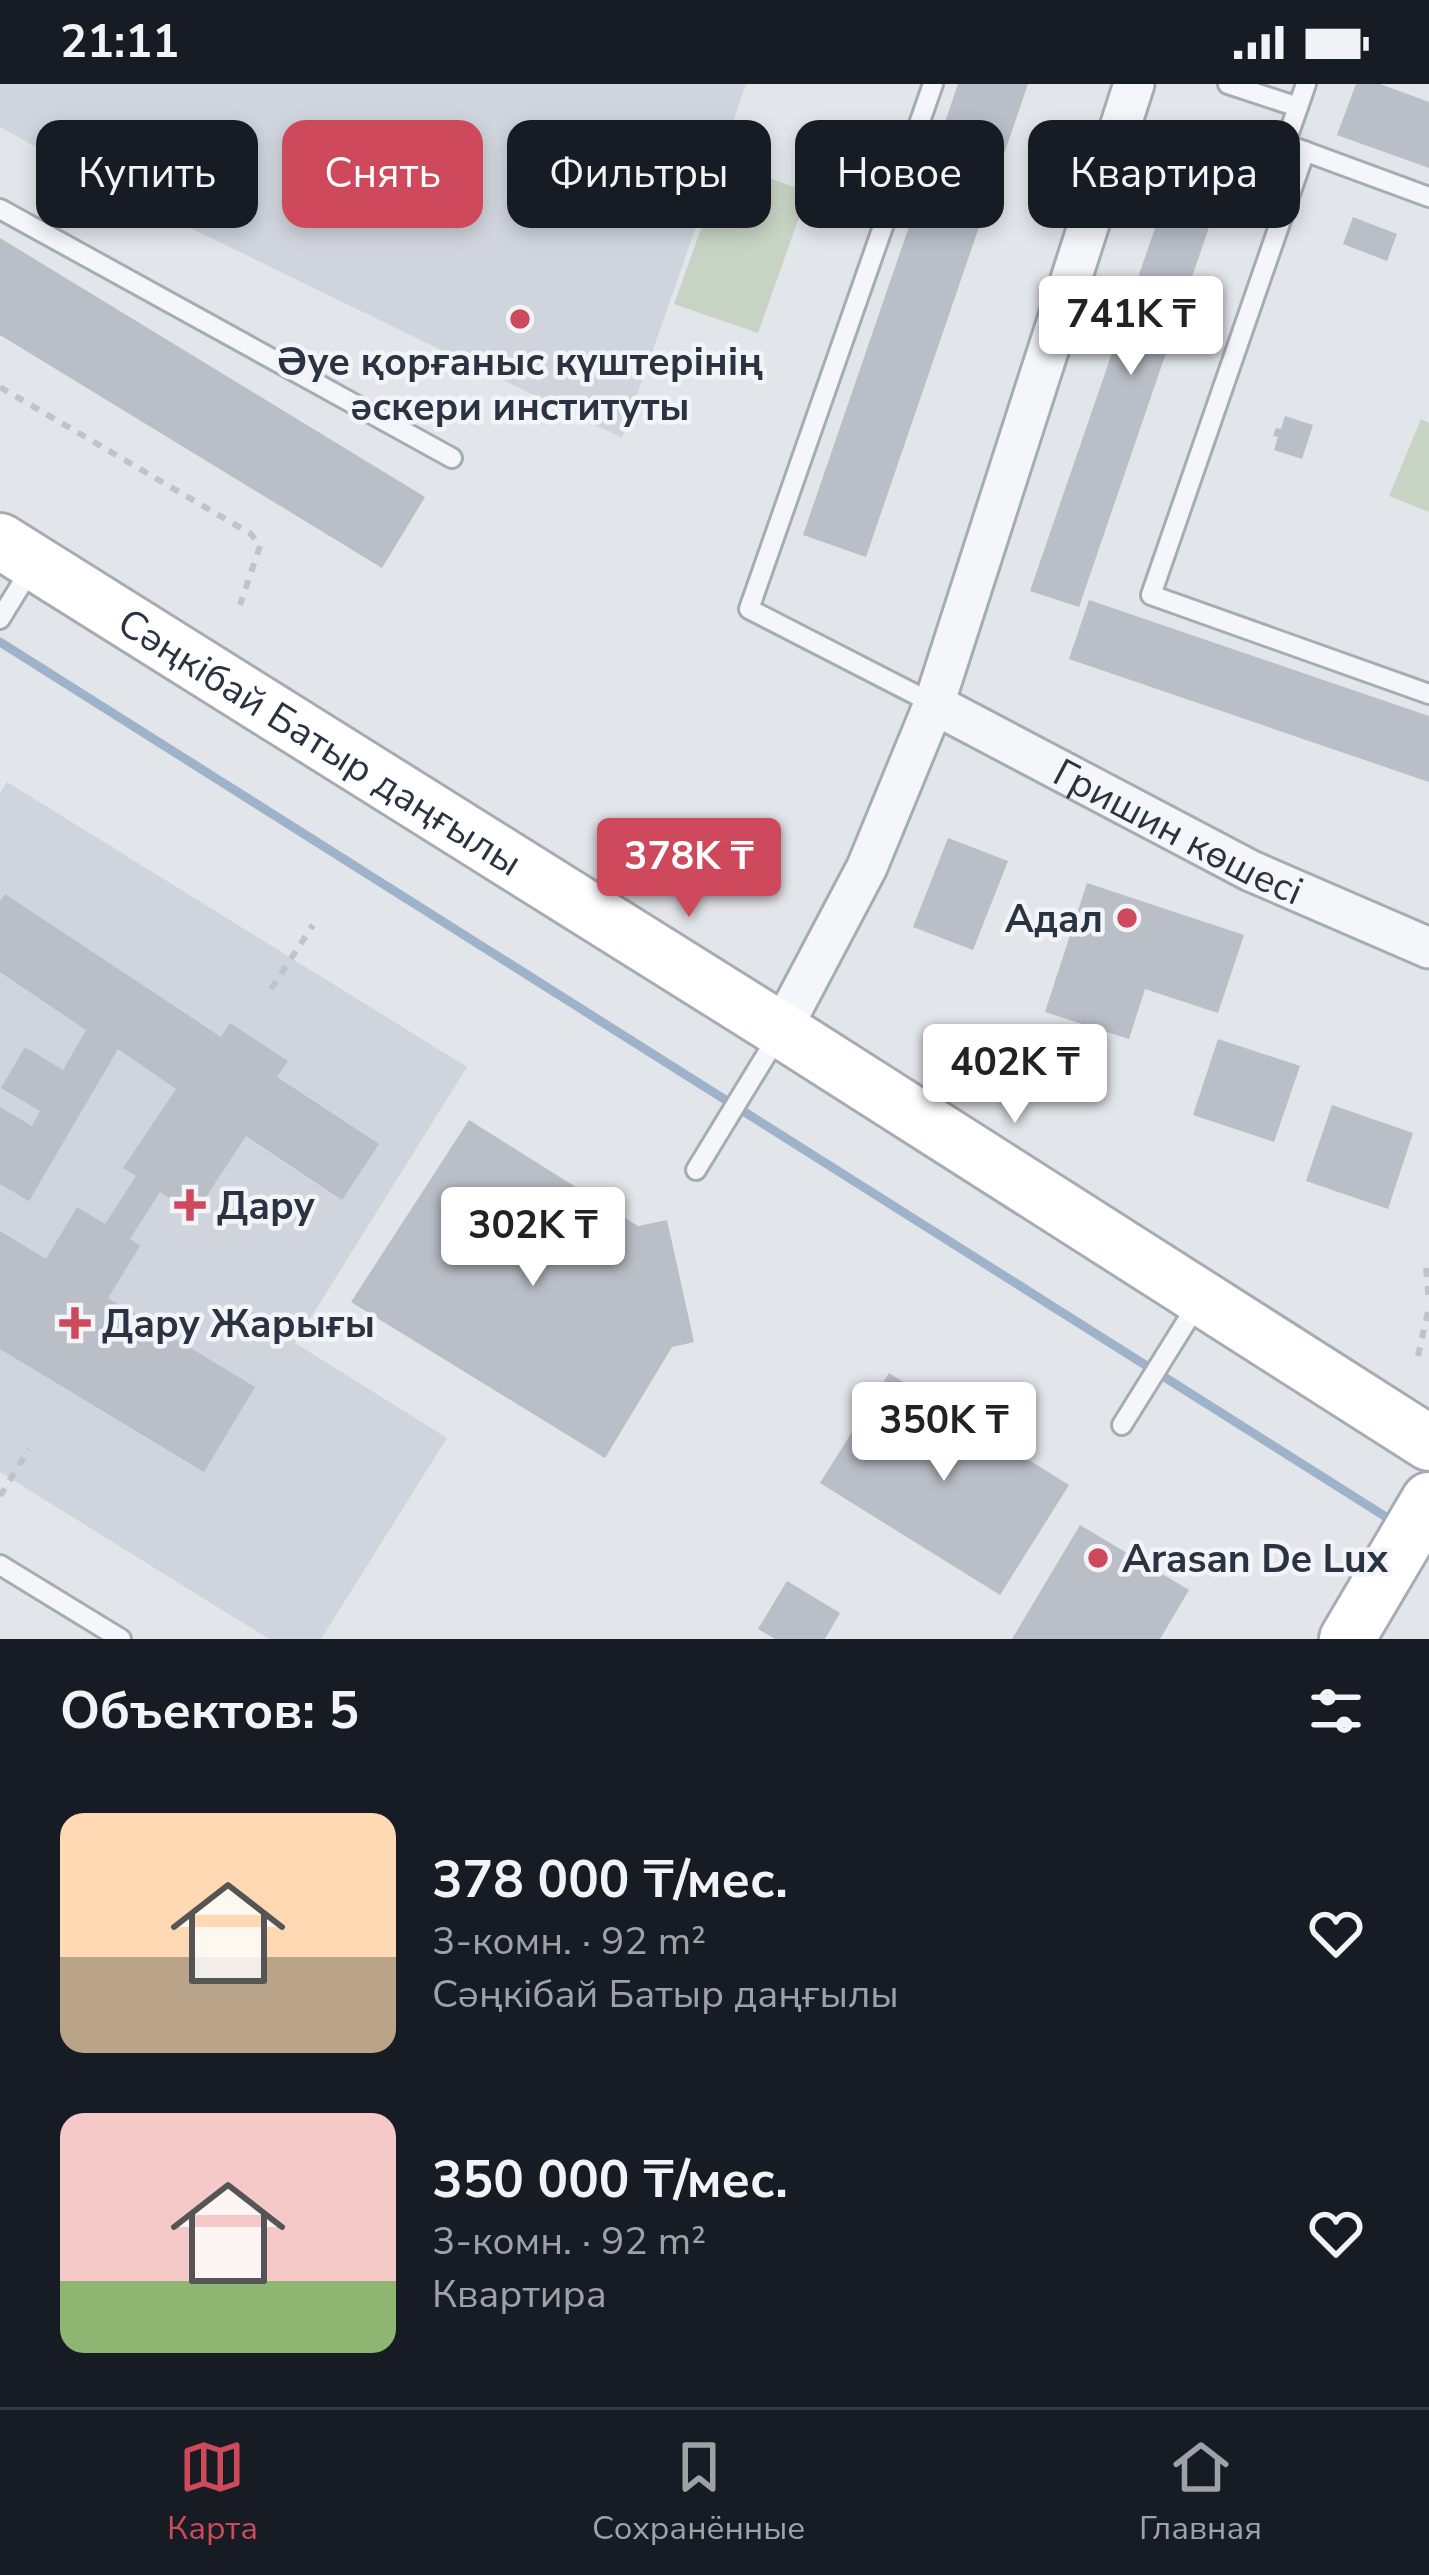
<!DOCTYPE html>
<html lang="ru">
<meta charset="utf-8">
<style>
body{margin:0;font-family:"Nunito Sans",sans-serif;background:#242831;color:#f1f3f6;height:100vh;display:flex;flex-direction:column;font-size:45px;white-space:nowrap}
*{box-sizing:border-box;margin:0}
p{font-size:39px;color:#9ea1a6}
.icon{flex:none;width:66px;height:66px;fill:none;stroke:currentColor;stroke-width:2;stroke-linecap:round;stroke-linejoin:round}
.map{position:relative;height:1555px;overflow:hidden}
.sheet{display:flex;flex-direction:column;background:#171b24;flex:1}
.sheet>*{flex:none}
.hud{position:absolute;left:36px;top:36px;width:1359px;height:108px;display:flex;gap:24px}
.price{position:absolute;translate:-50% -102px;padding:0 27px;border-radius:12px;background:#fff;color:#222;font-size:39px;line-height:78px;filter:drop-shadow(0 3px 6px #0008)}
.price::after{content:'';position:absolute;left:50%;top:72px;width:36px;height:27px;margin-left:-18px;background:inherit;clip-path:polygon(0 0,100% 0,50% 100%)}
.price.on{background:#ce495b;color:#fff}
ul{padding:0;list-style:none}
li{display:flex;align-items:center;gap:36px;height:300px;padding:0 60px}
li span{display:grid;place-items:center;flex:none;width:336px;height:240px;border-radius:24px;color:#555}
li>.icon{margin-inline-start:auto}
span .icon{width:144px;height:144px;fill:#fffc;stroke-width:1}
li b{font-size:51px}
h2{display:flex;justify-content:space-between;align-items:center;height:144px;padding:0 60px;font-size:51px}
.chip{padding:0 42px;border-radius:24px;background:#171b24;box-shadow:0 6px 18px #0003;font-size:42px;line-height:108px}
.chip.on{background:#ce495b;color:#fff}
.status{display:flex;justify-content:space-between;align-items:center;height:84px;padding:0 60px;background:#171b24;direction:ltr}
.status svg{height:33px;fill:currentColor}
.tabs{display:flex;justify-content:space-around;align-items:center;height:168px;border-top:3px solid #363941;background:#171b24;font-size:33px;color:#9ea1a6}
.tabs a{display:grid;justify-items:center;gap:6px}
.tabs .on{color:#ce495b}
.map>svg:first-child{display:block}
</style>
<div class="status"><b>21:11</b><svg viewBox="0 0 49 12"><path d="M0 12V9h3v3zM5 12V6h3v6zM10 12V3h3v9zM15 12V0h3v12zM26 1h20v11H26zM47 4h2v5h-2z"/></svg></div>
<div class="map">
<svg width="1429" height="1555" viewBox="0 0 1429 1555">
<rect width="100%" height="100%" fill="#e2e5ea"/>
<!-- built -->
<g fill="#d0d4dc">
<path d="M0,0H746L622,354L133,116L0,43Z"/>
<path d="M7,698L467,983L295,1259L447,1354L321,1555H269L0,1388V709Z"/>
</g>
<!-- green -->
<g fill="#c7d4c3">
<path d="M725,78L808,108L758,249L674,220Z"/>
<path d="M1421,335L1429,339V428L1389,412Z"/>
</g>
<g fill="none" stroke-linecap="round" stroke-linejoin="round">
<!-- stream -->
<path stroke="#9eb2ca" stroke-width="9" d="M0,558L1394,1438"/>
</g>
<!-- building -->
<g fill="#b9bec7">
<path d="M958,0H1028L866,473L803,451Z"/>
<path d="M1356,0H1380L1429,18V84L1337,51Z"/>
<path d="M1183,63L1231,79L1079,523L1030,507Z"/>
<path d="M1353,133L1397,150L1387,177L1343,160Z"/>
<path d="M0,154L425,413L382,484L0,251Z"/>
<path d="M1285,332L1313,341L1302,375L1274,366L1278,353L1273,352L1276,344L1281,345Z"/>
<path d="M1089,516L1429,632V698L1069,575Z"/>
<path d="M948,754L1008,777L973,866L913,843Z"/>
<path d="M1087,799L1244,851L1218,929L1145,905L1129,955L1045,928Z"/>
<path d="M5,810L221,953L230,939L288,977L277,993L379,1060L342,1116L246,1052L194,1131L160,1108L130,1155L140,1162L108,1214L255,1303L204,1388L0,1265V1147L46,1175L77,1123L105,1140L136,1092L123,1084L176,1005L118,965L29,1117L0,1100V1023L32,1042L40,1027L1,1004L25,963L63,986L86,946L0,888V817Z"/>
<path d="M1218,955L1300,982L1274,1058L1193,1031Z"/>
<path d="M1332,1021L1413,1049L1388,1125L1306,1097Z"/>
<path d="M469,1036L638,1142L667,1136L694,1258L672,1263L605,1374L351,1218Z"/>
<path d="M889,1289L1069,1401L1000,1511L820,1399Z"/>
<path d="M1080,1441L1189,1506L1160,1555H1012Z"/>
<path d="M787,1497L840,1529L825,1555H775L758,1545Z"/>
</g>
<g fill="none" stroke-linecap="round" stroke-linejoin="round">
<!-- lane casing -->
<g stroke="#a7acb4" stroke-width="24">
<g id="lane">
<path d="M933,0L749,525L934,620"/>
<path d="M1228,0L1298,23L1306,0"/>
<path d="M1298,23L1285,60L1429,113"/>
<path d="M1305,67L1151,511L1429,610"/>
<path d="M0,125L452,374"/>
<path d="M0,535L32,483"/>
<path d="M696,1086L779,950"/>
<path d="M1122,1341L1198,1219"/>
<path d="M0,1481L121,1555"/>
</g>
</g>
<!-- street casing -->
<g stroke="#a7acb4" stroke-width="45">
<g id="street">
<path id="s1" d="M934,620L1251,787L1429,864"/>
<path d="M781,946L867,783L934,620L1134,0"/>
</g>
</g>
<!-- secondary casing -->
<g stroke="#a7acb4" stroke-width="60">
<g id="secondary">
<path id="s2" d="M0,457L781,946L1429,1359"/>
<path d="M1347,1555L1429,1416"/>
</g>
</g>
<!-- path -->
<g stroke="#c0c3c9" stroke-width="6" stroke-dasharray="9 9" stroke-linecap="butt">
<path d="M0,303L251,450L260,462L240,521"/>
<path d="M271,905L313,841"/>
<path d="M1426,1184L1429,1218"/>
<path d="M1418,1272L1429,1223"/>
<path d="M0,1412L29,1365"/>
</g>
<!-- lane -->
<use href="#lane" stroke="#f5f6f9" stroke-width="18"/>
<!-- street -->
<use href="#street" stroke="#f5f6f9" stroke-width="39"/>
<!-- secondary -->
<use href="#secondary" stroke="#fff" stroke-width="54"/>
</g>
<!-- markers -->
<g fill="#ce495b" stroke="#f2f4f8" stroke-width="4.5">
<circle cx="520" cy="235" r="12"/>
<circle cx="1127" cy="834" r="12"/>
<path d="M184 1103h12v12h12v12h-12v12h-12v-12h-12v-12h12z"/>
<path d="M69 1221h12v12h12v12h-12v12h-12v-12h-12v-12h12z"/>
<circle cx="1098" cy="1474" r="12"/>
</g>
<g text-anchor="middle" stroke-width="9" stroke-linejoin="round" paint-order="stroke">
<!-- poi labels -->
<g font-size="39" font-weight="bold" fill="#2a3342" stroke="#f2f4f8" text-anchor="start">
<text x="520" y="291" text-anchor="middle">Әуе қорғаныс күштерінің<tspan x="520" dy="45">әскери институты</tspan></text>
<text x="1103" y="848" text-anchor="end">Адал</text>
<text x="217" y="1135">Дару</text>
<text x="102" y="1253">Дару Жарығы</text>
<text x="1122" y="1488">Arasan De Lux</text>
</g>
<!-- street labels -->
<g font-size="39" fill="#2a3342" stroke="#f2f4f8">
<text dy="14" stroke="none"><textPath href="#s2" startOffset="378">Сәңкібай Батыр даңғылы</textPath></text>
<text dy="14" stroke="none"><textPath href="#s1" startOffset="276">Гришин көшесі</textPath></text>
</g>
</g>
</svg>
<b class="price" style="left:1131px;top:294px">741K ₸</b>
<b class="price on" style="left:689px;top:836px">378K ₸</b>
<b class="price" style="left:1015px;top:1042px">402K ₸</b>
<b class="price" style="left:533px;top:1205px">302K ₸</b>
<b class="price" style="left:944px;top:1400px">350K ₸</b>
<div class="hud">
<a class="chip">Купить</a>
<a class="chip on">Снять</a>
<a class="chip">Фильтры</a>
<a class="chip">Новое</a>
<a class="chip">Квартира</a>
</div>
</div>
<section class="sheet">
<h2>Объектов: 5<svg class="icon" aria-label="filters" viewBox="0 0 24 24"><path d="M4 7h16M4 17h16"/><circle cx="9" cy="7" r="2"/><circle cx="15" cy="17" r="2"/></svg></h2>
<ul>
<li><span style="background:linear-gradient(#ffd9b3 60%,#b9a48a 0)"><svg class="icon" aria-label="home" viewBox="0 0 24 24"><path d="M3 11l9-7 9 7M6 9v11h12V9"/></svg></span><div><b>378 000 ₸/мес.</b><p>3-комн. · 92 m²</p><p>Сәңкібай Батыр даңғылы</p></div><svg class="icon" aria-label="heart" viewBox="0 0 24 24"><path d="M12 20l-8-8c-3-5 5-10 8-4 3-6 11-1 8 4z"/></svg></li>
<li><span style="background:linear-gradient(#f6c9c9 70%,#8fb573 0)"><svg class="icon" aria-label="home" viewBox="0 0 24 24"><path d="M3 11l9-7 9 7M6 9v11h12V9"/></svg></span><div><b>350 000 ₸/мес.</b><p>3-комн. · 92 m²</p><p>Квартира</p></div><svg class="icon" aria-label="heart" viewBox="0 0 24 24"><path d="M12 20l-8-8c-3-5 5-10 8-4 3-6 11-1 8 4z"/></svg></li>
</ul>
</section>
<nav class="tabs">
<a class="on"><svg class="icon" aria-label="map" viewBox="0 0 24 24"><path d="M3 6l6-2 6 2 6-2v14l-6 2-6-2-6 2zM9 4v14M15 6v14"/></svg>Карта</a>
<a><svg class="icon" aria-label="saved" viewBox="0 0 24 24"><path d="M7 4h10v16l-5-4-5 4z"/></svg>Сохранённые</a>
<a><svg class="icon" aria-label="home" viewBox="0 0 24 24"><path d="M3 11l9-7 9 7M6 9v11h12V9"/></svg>Главная</a>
</nav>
